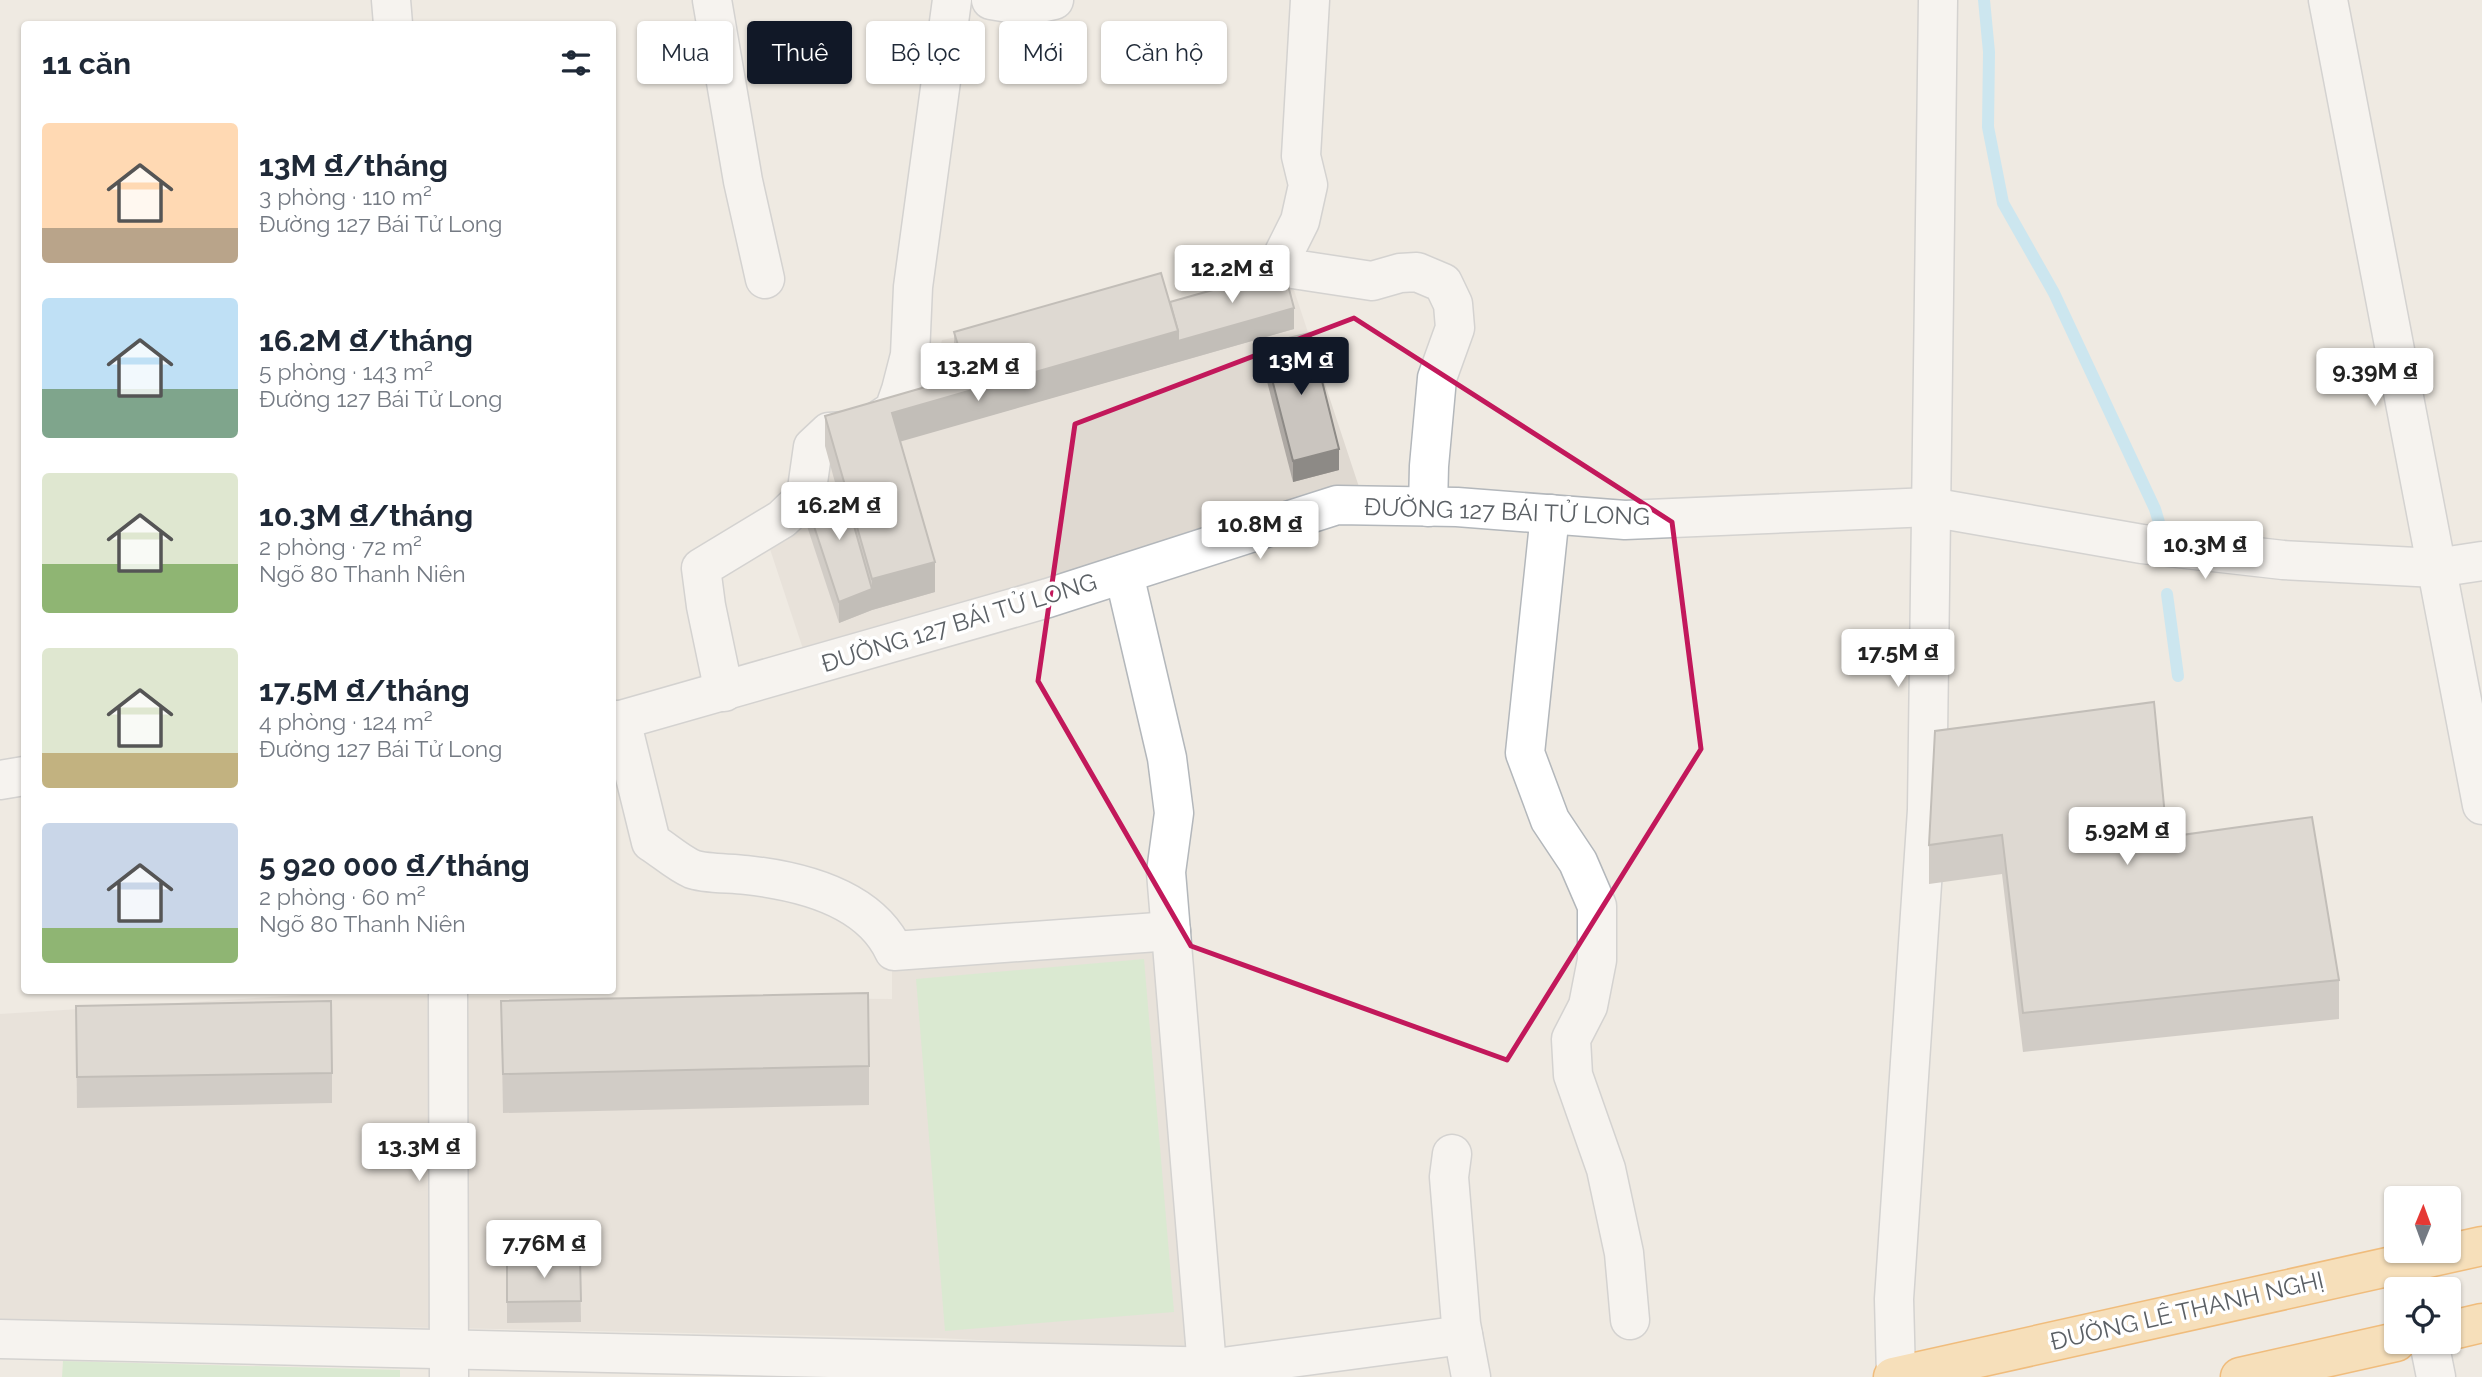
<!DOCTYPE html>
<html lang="vi">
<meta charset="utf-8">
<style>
body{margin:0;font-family:Raleway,sans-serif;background:#f6f6f7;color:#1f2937;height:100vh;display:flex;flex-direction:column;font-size:26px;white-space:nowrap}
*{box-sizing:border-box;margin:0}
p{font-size:23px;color:#747a83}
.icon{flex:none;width:38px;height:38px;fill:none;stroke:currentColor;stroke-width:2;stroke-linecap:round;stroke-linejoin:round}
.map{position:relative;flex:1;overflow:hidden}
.drawer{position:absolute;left:21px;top:21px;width:595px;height:973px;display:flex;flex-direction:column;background:#fff;border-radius:7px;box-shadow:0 2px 5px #0004}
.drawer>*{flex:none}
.top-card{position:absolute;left:637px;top:21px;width:665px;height:63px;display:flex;gap:14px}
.needle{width:46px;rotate:1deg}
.controls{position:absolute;left:2384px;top:1186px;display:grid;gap:14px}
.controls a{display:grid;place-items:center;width:77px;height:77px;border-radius:7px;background:#fff;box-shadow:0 2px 5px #0004;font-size:35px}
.price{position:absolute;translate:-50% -60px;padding:0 16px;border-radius:7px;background:#fff;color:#222;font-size:23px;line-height:46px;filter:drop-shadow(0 2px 4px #0008)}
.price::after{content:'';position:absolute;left:50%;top:42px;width:21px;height:16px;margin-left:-10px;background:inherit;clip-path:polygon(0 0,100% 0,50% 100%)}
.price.on{background:#111827;color:#fff}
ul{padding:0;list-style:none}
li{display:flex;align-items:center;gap:21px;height:175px;padding:0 21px}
li span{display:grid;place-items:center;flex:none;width:196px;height:140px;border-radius:7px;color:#555}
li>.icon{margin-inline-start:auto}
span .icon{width:84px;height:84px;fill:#fffc;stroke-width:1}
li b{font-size:30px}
h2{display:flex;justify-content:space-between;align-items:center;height:84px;padding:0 21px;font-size:30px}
.tag{padding:0 24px;border-radius:7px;background:#fff;box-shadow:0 2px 5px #0004;font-size:24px;line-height:63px}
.tag.on{background:#111827;color:#fff}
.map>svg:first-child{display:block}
</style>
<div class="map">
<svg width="2482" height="1377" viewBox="0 0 2482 1377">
<rect width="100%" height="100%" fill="#efeae2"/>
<!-- education -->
<g fill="#dfd9d1">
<path d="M1290,278L1359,487L806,658L768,543L828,440L905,412L931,381L942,340L1128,302L1212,304Z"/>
<path d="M1167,941L1195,1351L939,1338L0,1319V1014L303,995L892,999V962Z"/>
</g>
<!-- park -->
<g fill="#c2e9bd">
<path d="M1144,959L1174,1312L945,1331L916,979Z"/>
<path d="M63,1361L400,1370V1377H62Z"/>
</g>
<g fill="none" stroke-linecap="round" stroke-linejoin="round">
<!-- stream -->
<g stroke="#a2e3ff" stroke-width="12">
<path d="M1984,0L1989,52L1988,127L2003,203L2054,293L2155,509L2164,539"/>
<path d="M2167,594L2178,676"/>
</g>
<!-- minor casing -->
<g stroke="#b3b7bb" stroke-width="41">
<g id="minor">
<path d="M391,0L393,24"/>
<path d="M712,0L743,181L765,279"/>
<path d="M991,0L1027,6L1054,0"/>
<path d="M1310,0L1301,156L1308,185L1300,221L1284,253L1293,269L1372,281L1400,273L1417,272L1443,283L1453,304L1455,328L1437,378L1429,466L1428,507"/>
<path d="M2328,0L2482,805"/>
<path d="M1550,514L1525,753L1550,820L1578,862L1597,906V960L1588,1006L1571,1039L1573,1075L1606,1169L1624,1253L1630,1320"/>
<path d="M1124,574L1167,758L1174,813L1166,872L1207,1367"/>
<path d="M724,692L706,606L701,568L782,519L806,496L813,447L829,432L864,430L894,410L901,390L910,355L913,287L952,0"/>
<path d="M612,720H621L1048,598L1337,505L1457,507L1625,520L1930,507L2142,544L2283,560L2436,568L2482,561"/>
<path d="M621,720L651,842C664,850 678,863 692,869C705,874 731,873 746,875C800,881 869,897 894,951L1171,931"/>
<path d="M0,780L24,776"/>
<path d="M448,990L449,1377"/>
<path d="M1452,1154L1449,1177L1461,1324L1471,1377"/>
<path d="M0,1339L1223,1367L1463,1335"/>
<path d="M2429,1342L2436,1377"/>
<path d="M1896,1376L1894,1299L1927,810L1938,0"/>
</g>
</g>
<!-- highway casing -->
<g stroke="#f18600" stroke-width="41">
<g id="highway">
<path d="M2448,1331L2482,1323"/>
<path d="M1893,1377L2482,1246"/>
<path d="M2240,1377L2396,1342"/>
</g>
</g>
<!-- minor -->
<use href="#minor" stroke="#fff" stroke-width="38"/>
<!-- highway -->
<use href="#highway" stroke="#ffd289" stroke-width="38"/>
</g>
<!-- wall -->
<g fill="#aea9a4">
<path d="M1170,302L1294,329L900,441L935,592L872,610L839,623L804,517V496L836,486L825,446V416L959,378L954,362V332Z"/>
<path d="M1263,344L1339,470L1293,482L1263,366Z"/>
<path d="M1935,731L2167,837L2339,980V1019L2023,1052L2002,874L1929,884V845Z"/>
<path d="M501,1001L869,1066V1105L503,1113Z"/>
<path d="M76,1006L332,1073V1103L77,1108Z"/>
<path d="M507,1258H580L581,1322L507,1323Z"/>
</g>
<!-- shaded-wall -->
<g fill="#8d8a86">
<path d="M1294,308V329L892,444V413L1178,331Z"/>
<path d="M1339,449V470L1293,482V461Z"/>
<path d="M935,562V592L872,610L839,623V602L872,589V579Z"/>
</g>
<!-- building -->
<g fill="#cac5bf" stroke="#8d8a86" stroke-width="2">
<path d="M1284,270L1294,308L1178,341V331L1170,302Z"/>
<path d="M1161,273L1178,331L892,413L935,562L872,579L825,416L967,375L954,332Z"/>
<path d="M1310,333L1339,449L1293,461L1263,344Z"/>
<path d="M842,484L872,589L839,602L804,496Z"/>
<path d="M2154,702L2167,837L2312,817L2339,980L2023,1013L2002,835L1929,845L1935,731Z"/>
<path d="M868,993L869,1066L503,1074L501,1001Z"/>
<path d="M331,1001L332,1073L77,1077L76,1006Z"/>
<path d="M507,1258H580L581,1301L507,1302Z"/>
</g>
<!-- marked area -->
<path d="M0 0H2482V1377H0ZM1354,318L1672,522L1701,749L1507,1060L1191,946L1038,681L1075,424Z" fill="#efeae2" fill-opacity=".55" fill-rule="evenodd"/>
<path fill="none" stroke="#c2185b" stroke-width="5" stroke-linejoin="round" d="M1354,318L1672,522L1701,749L1507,1060L1191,946L1038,681L1075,424Z"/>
<g text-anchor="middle" stroke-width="7" stroke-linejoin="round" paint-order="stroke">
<!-- street labels -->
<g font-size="24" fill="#5b6065" stroke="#fff">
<text transform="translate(1507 512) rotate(2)" y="8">ĐƯỜNG 127 BÁI TỬ LONG</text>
<text transform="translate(959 623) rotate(-17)" y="8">ĐƯỜNG 127 BÁI TỬ LONG</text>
<text transform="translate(2187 1311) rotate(-13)" y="8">ĐƯỜNG LÊ THANH NGHỊ</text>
</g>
</g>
</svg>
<div class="controls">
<a><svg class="needle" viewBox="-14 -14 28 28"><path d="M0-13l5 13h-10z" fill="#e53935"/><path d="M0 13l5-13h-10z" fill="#747a83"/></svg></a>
<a><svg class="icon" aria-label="locate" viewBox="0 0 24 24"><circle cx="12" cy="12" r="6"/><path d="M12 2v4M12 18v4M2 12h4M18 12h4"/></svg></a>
</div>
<b class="price" style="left:1232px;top:305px">12.2M ₫</b>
<b class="price on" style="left:1301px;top:397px">13M ₫</b>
<b class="price" style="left:978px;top:403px">13.2M ₫</b>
<b class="price" style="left:2375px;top:408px">9.39M ₫</b>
<b class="price" style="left:839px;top:542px">16.2M ₫</b>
<b class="price" style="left:1260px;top:561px">10.8M ₫</b>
<b class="price" style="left:2205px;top:581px">10.3M ₫</b>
<b class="price" style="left:1898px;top:689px">17.5M ₫</b>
<b class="price" style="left:2127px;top:867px">5.92M ₫</b>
<b class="price" style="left:419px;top:1183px">13.3M ₫</b>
<b class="price" style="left:544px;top:1280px">7.76M ₫</b>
<div class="top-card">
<a class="tag">Mua</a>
<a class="tag on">Thuê</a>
<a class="tag">Bộ lọc</a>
<a class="tag">Mới</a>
<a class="tag">Căn hộ</a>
</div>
<section class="drawer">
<h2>11 căn<svg class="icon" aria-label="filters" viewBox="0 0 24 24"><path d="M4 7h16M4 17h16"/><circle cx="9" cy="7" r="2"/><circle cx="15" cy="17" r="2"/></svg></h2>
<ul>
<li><span style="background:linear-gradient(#ffd9b3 75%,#b9a48a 0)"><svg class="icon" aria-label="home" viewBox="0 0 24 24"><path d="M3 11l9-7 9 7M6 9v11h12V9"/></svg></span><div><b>13M ₫/tháng</b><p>3 phòng · 110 m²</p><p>Đường 127 Bái Tử Long</p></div></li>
<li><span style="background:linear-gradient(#bfe0f5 65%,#7fa58c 0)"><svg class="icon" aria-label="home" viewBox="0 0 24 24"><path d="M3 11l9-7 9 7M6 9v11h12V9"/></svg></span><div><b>16.2M ₫/tháng</b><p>5 phòng · 143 m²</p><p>Đường 127 Bái Tử Long</p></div></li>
<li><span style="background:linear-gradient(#dfe7d0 65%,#8fb573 0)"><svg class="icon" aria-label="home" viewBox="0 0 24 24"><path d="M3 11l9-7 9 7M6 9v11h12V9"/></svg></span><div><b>10.3M ₫/tháng</b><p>2 phòng · 72 m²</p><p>Ngõ 80 Thanh Niên</p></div></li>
<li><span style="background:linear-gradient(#dfe7d0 75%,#c2b280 0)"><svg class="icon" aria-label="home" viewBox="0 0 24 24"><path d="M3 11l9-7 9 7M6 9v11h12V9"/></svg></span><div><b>17.5M ₫/tháng</b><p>4 phòng · 124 m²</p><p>Đường 127 Bái Tử Long</p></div></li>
<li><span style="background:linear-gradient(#c9d6e8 75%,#8fb573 0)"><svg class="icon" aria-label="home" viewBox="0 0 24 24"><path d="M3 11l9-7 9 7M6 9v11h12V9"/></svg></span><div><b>5 920 000 ₫/tháng</b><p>2 phòng · 60 m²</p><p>Ngõ 80 Thanh Niên</p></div></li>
</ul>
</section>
</div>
